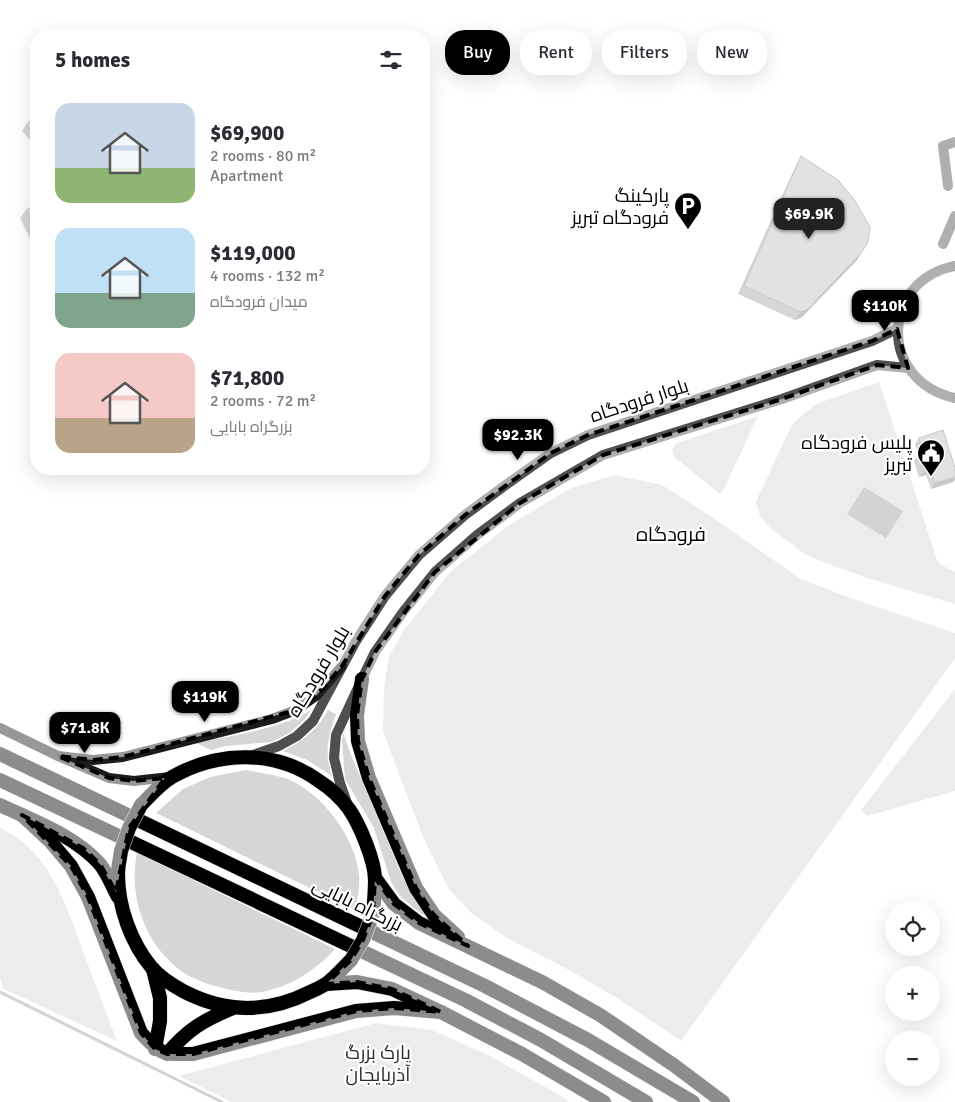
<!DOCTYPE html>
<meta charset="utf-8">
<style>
body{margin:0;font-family:Signika,Cairo,sans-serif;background:#f7f7f7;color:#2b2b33;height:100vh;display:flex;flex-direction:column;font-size:19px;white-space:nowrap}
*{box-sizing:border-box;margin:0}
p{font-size:16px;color:#7c7c81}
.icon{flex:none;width:28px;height:28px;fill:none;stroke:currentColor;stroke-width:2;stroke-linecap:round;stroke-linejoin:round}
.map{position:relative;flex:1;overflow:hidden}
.drawer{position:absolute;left:30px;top:30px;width:400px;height:445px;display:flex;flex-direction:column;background:#fff;border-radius:20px;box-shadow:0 5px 20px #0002}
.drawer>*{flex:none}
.banner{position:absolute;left:445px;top:30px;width:435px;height:45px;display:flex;gap:10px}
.controls{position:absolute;left:885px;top:901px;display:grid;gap:10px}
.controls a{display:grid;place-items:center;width:55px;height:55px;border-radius:50%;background:#fff;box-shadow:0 5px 20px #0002;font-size:25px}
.price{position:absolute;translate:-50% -42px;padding:0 11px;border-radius:10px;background:#000;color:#fff;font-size:16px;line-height:32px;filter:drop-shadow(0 1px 2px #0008)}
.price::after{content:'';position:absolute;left:50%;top:30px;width:15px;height:11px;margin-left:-8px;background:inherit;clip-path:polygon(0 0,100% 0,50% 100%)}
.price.current{background:#222;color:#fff}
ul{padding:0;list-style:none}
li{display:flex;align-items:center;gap:15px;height:125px;padding:0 25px}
li span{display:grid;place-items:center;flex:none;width:140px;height:100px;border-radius:15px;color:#555}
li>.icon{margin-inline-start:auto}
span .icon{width:60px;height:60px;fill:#fffc;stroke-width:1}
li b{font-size:21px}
h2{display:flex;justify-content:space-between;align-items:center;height:60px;padding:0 25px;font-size:21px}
.chip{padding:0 18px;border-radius:20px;background:#fff;box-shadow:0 5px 20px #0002;font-size:18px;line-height:45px}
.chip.current{background:#000;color:#fff}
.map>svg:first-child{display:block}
</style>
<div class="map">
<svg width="955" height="1102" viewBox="0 0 955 1102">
<rect width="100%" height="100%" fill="#fff"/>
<!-- green -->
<g fill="#d6d6d6">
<path d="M879,382L938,563L955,572V604L864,577L813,558L802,552L770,528L760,516L756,501L793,423L816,404Z"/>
<path d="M758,416L722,493H719L674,457L672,450L674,446L677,443Z"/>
<path d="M615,475L662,485L703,511L801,579L856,600L955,633V658L681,1041L617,998L567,969L507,938L470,912L448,888L423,837L383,732L384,688L389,656L404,630L451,571L508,526L571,488Z"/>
<path d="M955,689V791L867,816L861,810Z"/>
<path d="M311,710L305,719L291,732L272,742L225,746L211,750L196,743C234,735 277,730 311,710Z"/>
<path d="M328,710L336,714C328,737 324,753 332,776L307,760L283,751C302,742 318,729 328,710Z"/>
<path d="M346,724L344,735L349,750L402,876L415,900L426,916L421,914L400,896L391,882L374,828L345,779L342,740Z"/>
<path d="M246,770C260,773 275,775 288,779C322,793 356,838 359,875C360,887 358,898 355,910L156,813L183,789L210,777Z"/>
<path d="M0,828C50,850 67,907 84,954C95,983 106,1012 117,1041L4,989L0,979Z"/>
<path d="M137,853L335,949C315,971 290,987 261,992C250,994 234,991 223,988C210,985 192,979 181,971C145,944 128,897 137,853Z"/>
<path d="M376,1023L432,1030L492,1057L563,1097L569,1102H231L179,1076Z"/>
</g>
<!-- water -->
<path fill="#9d9d9d" d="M864,487L903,511L886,538L847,514Z"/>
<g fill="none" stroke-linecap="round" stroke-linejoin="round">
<!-- stream -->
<path stroke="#9d9d9d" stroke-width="3" d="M0,992L222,1102"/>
<!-- trunk casing -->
<g stroke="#dbdbdb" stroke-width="15">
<g id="trunk">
<path d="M362,679L357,715L358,741L369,778L416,888L434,915L458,937"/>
<path d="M0,754L485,986L588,1040L693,1102"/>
<path d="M0,780L465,1000L541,1040L646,1102"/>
<path d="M0,805C34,821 73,835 99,863C107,872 112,886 118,897"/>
<path d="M141,805C151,795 160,784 172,777C218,751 275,749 319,781C330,788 341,798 349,809C360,825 375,861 375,880C375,891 374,903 373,914"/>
<path d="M22,815L50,841L71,866L88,897L141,1033C162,1056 163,1054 193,1054L356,1011L394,1008L441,1012"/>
<path d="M121,851C120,859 118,866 118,874C118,907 131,943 152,968C160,977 172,985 183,991C225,1013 267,1014 310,992C315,990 321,987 326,984C335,977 343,968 351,960"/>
<path d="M375,878L394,904L419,923L542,982L600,1015L675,1066L723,1102"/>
<path d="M153,969L160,998V1021L155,1049"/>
<path d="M326,984L357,982L392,989L441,1012L522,1054L604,1102"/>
<path d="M167,1054C188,1029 204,1020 233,1008"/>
</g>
</g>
<!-- minor -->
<g stroke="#4f4f4f" stroke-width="10">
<path d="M948,186L943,146L955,142"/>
<path d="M943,244L955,216"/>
</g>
<!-- tertiary -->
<g stroke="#4f4f4f" stroke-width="10">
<path d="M955,266C879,281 879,382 955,398"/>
<path d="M250,756L279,746L297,736L313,721L356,641L385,596L419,555L465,515L507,484L551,453L588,435L872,341L897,329"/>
<path d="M347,803L340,783L334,758L336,735L362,679L375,652L403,612L435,572L477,535L520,503L603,455L782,399L877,365L908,368"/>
</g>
<!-- secondary -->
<g stroke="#1c1c1c" stroke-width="10">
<path d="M0,728L58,756L109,778L134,781L170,777"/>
<path d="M58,756L93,760L123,757L272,719L296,710L316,696L342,666"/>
</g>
<!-- trunk -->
<use href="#trunk" stroke="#000" stroke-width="14"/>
<!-- trunk-bridge casing -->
<g stroke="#dbdbdb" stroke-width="15" stroke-linecap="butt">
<g id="trunk-bridge">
<path d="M121,851L129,828L141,805"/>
<path d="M351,960L363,940L373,914"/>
</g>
</g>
<!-- trunk-bridge -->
<use href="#trunk-bridge" stroke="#000" stroke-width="14"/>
</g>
<!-- wall -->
<g fill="#a4a4a4">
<path d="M36,115V147L22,131L26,125Z"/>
<path d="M801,156L857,260L802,317L795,320L738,294L796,165Z"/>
<path d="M36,205V251L20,218L26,210Z"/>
<path d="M919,438L953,482L931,489L926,475L919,477L914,461L919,455L915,444Z"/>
</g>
<!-- shaded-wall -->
<g fill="#868686">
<path d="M862,252L857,260L802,317L795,320L801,312Z"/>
<path d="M931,469L926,475L919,477L924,471Z"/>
<path d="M955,477V480L953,482L931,489L935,483Z"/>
</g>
<!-- building -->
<g fill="#bfbfbf" stroke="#868686">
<path d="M36,115V136L26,125Z"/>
<path d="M801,156L838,180L854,199L870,227L868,242L862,252L808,309L801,312L744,286Z"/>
<path d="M36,205V231L26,210Z"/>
<path d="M943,430L955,468V477L935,483L931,469L924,471L919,455L924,454L919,438Z"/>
</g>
<!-- marked area -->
<path d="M0 0H955V1102H0ZM897,329L908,368L877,365L782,399L603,455L520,503L435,572L375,652L362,679L357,715L358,741L369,778L416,888L434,915L468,946L419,923L394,904L375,878L373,914L363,940L351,960L326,984L357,982L392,989L441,1012L394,1008L356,1011L193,1054H167L155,1049L141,1033L88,897L71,866L22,815L83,848L100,864L116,892L129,828L165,778L134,781L109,778L58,756L93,760L123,757L296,710L316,696L342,666L385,596L419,555L465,515L551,453L588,435L872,341Z" fill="#fff" fill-opacity=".55" fill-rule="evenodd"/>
<path fill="none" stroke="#000" stroke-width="4" stroke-dasharray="10 6" stroke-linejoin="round" d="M897,329L908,368L877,365L782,399L603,455L520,503L435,572L375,652L362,679L357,715L358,741L369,778L416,888L434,915L468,946L419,923L394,904L375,878L373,914L363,940L351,960L326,984L357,982L392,989L441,1012L394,1008L356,1011L193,1054H167L155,1049L141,1033L88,897L71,866L22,815L83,848L100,864L116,892L129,828L165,778L134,781L109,778L58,756L93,760L123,757L296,710L316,696L342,666L385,596L419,555L465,515L551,453L588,435L872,341Z"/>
<!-- icons -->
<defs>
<g id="parking-pin" transform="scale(1.4375)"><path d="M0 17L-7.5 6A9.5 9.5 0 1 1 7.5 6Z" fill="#000" stroke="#fff"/><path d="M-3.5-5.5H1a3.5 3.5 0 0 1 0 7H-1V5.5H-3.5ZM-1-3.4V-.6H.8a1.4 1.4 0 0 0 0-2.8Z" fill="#fff"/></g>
<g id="civic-pin" transform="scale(1.4375)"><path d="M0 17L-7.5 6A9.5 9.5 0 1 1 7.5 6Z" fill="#000" stroke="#fff"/><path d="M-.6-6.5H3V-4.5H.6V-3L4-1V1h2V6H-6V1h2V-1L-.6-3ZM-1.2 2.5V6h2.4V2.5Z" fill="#fff"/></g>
</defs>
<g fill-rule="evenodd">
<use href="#parking-pin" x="688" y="206"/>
<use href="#civic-pin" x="931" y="453"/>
</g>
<g text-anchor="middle" stroke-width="4.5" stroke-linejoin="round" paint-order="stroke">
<!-- poi labels -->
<g font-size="19" fill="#000" stroke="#fff" text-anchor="end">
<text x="669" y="202">پارکینگ<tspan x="669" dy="22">فرودگاه تبریز</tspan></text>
<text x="912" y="449">پلیس فرودگاه<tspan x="912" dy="22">تبریز</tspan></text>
</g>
<!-- street labels -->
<g font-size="19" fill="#000" stroke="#fff">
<text transform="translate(639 400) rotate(-18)" y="7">بلوار فرودگاه</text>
<text transform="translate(318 671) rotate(-59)" y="7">بلوار فرودگاه</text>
<text transform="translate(358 904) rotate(26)" y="7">بزرگراه بابایی</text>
</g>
<!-- park labels -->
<g font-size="19" fill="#2d2d2d" stroke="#fff">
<text x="378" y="1059">پارک بزرگ<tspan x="378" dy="22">آذربایجان</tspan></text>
</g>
<!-- neighbourhood labels -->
<g font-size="20" fill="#000" stroke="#fff">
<text x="671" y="541">فرودگاه</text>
</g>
</g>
</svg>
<div class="controls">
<a><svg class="icon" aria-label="locate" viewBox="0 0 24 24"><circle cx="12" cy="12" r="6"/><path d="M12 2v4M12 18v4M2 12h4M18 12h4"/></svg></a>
<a>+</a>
<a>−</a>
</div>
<b class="price current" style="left:809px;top:240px">$69.9K</b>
<b class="price" style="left:885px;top:332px">$110K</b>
<b class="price" style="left:518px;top:461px">$92.3K</b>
<b class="price" style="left:205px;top:723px">$119K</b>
<b class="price" style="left:85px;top:754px">$71.8K</b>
<div class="banner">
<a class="chip current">Buy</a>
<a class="chip">Rent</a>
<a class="chip">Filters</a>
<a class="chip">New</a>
</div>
<section class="drawer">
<h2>5 homes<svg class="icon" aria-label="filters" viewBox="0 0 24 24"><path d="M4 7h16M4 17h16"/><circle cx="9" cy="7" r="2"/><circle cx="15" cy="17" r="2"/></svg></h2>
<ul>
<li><span style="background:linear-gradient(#c9d6e8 65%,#8fb573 0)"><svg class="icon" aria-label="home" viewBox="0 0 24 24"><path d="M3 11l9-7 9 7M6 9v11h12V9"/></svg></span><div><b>$69,900</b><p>2 rooms · 80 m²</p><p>Apartment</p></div></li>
<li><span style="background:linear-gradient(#bfe0f5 65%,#7fa58c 0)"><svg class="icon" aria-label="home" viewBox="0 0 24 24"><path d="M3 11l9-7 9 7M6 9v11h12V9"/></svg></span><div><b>$119,000</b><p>4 rooms · 132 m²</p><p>میدان فرودگاه</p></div></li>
<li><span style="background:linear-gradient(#f6c9c9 65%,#b9a48a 0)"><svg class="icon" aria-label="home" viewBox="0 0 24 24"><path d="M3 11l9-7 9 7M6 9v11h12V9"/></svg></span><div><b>$71,800</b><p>2 rooms · 72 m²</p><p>بزرگراه بابایی</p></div></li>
</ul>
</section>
</div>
